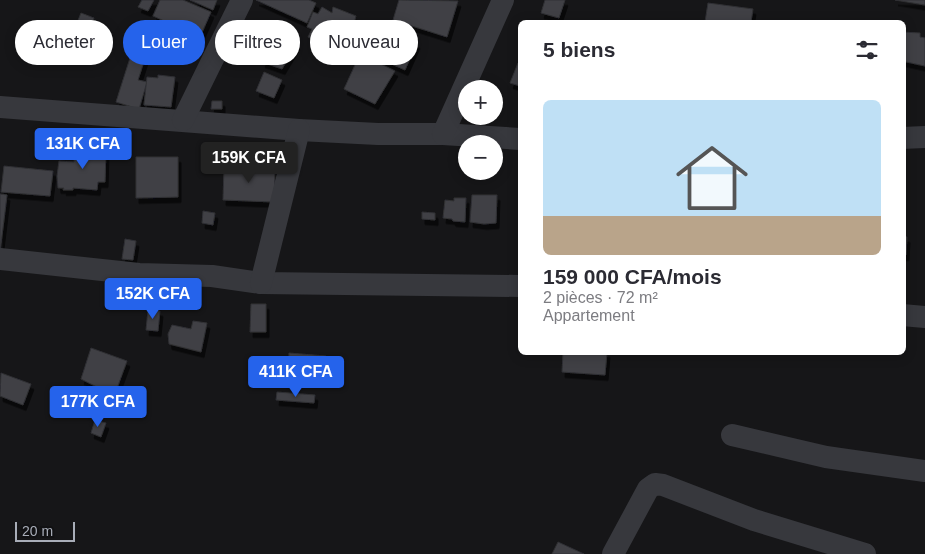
<!DOCTYPE html>
<html lang="fr">
<meta charset="utf-8">
<style>
body{margin:0;font-family:Arial,sans-serif;background:#f7f7f7;color:#2b2b33;height:100vh;display:flex;flex-direction:column;font-size:19px;white-space:nowrap}
*{box-sizing:border-box;margin:0}
p{font-size:16px;color:#7c7c81}
.icon{flex:none;width:28px;height:28px;fill:none;stroke:currentColor;stroke-width:2;stroke-linecap:round;stroke-linejoin:round}
.map{position:relative;flex:1;overflow:hidden}
.drawer{position:absolute;left:518px;top:20px;width:388px;height:335px;display:flex;flex-direction:column;background:#fff;border-radius:8px;box-shadow:0 2px 12px #0003}
.drawer>*{flex:none}
.banner{position:absolute;left:15px;top:20px;width:428px;height:45px;display:flex;gap:10px}
.buttons{position:absolute;left:458px;top:80px;display:grid;gap:10px}
.buttons a{display:grid;place-items:center;width:45px;height:45px;border-radius:50%;background:#fff;box-shadow:0 2px 12px #0003;font-size:25px}
.scale{position:absolute;left:15px;bottom:12px;width:60px;box-sizing:border-box;padding-left:5px;border:2px solid #a8adb8;border-top:0;font-size:14px;line-height:18px;white-space:nowrap;color:#a8adb8;-webkit-text-stroke:4px #111113;paint-order:stroke}
.price{position:absolute;translate:-50% -42px;padding:0 11px;border-radius:5px;background:#2563eb;color:#fff;font-size:16px;line-height:32px;filter:drop-shadow(0 1px 2px #0008)}
.price::after{content:'';position:absolute;left:50%;top:30px;width:15px;height:11px;margin-left:-8px;background:inherit;clip-path:polygon(0 0,100% 0,50% 100%)}
.price.selected{background:#222;color:#fff}
ul{padding:0;list-style:none}
li{display:grid;align-content:center;gap:10px;height:265px;padding:0 25px}
li span{display:grid;place-items:center;height:155px;border-radius:8px;color:#555}
li>.icon{margin-inline-start:auto}
span .icon{width:90px;height:90px;fill:#fffc;stroke-width:1}
li b{font-size:21px}
h2{display:flex;justify-content:space-between;align-items:center;height:60px;padding:0 25px;font-size:21px}
.chip{padding:0 18px;border-radius:22px;background:#fff;box-shadow:0 2px 12px #0003;font-size:18px;line-height:45px}
.chip.selected{background:#2563eb;color:#fff}
.map>svg:first-child{display:block}
</style>
<div class="map">
<svg width="925" height="554" viewBox="0 0 925 554">
<defs>
<filter id="shadow"><feDropShadow dx="3" dy="5.5" stdDeviation="0" flood-color="#0009"/></filter>
</defs>
<rect width="100%" height="100%" fill="#161618"/>
<!-- building -->
<g fill="#404145" stroke="#303034" filter="url(#shadow)">
<path d="M142,0H154L148,11L138,7Z"/>
<path d="M160,0H183L211,12L200,37L153,16Z"/>
<path d="M190,0H217L213,10Z"/>
<path d="M256,0H309L316,3L307,23Z"/>
<path d="M399,0L458,1L447,37L393,20Z"/>
<path d="M545,0H565L559,18L541,13Z"/>
<path d="M895,0H925V5Z"/>
<path d="M708,3L753,9L751,22H705Z"/>
<path d="M322,7L332,13L333,7L356,16L354,23L365,28L353,56L308,37L312,29L307,27L313,12L318,14Z"/>
<path d="M81,13L94,18L85,40L72,35Z"/>
<path d="M370,22L417,43L405,70L358,49Z"/>
<path d="M902,32L920,33V37L925,38V66L902,61Z"/>
<path d="M275,33L297,44L282,69L262,62Z"/>
<path d="M136,39L150,43L138,80L147,82L139,109L116,102Z"/>
<path d="M360,54L395,71L375,104L344,89Z"/>
<path d="M518,63L520,64V86L510,83Z"/>
<path d="M264,72L282,80L274,98L256,91Z"/>
<path d="M158,75L175,77L171,107L144,105L147,77L158,78Z"/>
<path d="M212,101H222V109H211Z"/>
<path d="M75,149L106,150L105,182H98L97,190L73,188V190H63L64,188H58L57,176L59,161L74,162Z"/>
<path d="M136,157H178V197L136,198Z"/>
<path d="M4,166L53,171L50,196L1,192Z"/>
<path d="M224,166L275,168L274,202L223,200Z"/>
<path d="M0,194L7,195L0,252Z"/>
<path d="M472,195H497L496,223L484,224L470,222Z"/>
<path d="M454,198H466L465,222L453,221L452,219L443,218L445,200L454,201Z"/>
<path d="M203,211L215,213L213,225L202,223Z"/>
<path d="M422,212L435,213V220L422,219Z"/>
<path d="M902,236L907,237L906,255H902Z"/>
<path d="M125,239L136,241L133,260L122,259Z"/>
<path d="M251,304H266V332H250Z"/>
<path d="M148,310L160,311L158,331L146,330Z"/>
<path d="M193,321L207,323L201,352L169,344L168,334L172,325L191,329Z"/>
<path d="M91,348L127,361L116,391L97,387L81,379Z"/>
<path d="M563,352H607L605,375L562,372Z"/>
<path d="M289,353L326,356L325,374L288,371Z"/>
<path d="M1,373L31,384L23,405L0,396Z"/>
<path d="M277,392L315,395L314,403L276,400Z"/>
<path d="M95,420L106,423L101,437L91,433Z"/>
<path d="M558,542L584,554H552Z"/>
</g>
<g fill="none" stroke-linecap="round" stroke-linejoin="round">
<!-- minor -->
<g stroke="#37383d" stroke-width="22">
<path d="M0,107L299,130L378,134H443L520,139"/>
<path d="M183,120L242,0"/>
<path d="M443,134L503,0"/>
<path d="M902,138L925,137"/>
<path d="M0,259L139,274L212,276L261,283L520,286"/>
<path d="M261,283L299,130"/>
<path d="M902,315L925,317"/>
<path d="M732,435L826,457L925,471"/>
<path d="M613,554L648,489L655,484L663,485L754,520L865,554"/>
</g>
</g>
</svg>
<div class="buttons">
<a>+</a>
<a>−</a>
</div>
<div class="scale">20 m</div>
<b class="price" style="left:83px;top:170px">131K CFA</b>
<b class="price selected" style="left:249px;top:184px">159K CFA</b>
<b class="price" style="left:153px;top:320px">152K CFA</b>
<b class="price" style="left:296px;top:398px">411K CFA</b>
<b class="price" style="left:98px;top:428px">177K CFA</b>
<div class="banner">
<a class="chip">Acheter</a>
<a class="chip selected">Louer</a>
<a class="chip">Filtres</a>
<a class="chip">Nouveau</a>
</div>
<section class="drawer">
<h2>5 biens<svg class="icon" aria-label="filters" viewBox="0 0 24 24"><path d="M4 7h16M4 17h16"/><circle cx="9" cy="7" r="2"/><circle cx="15" cy="17" r="2"/></svg></h2>
<ul>
<li><span style="background:linear-gradient(#bfe0f5 75%,#b9a48a 0)"><svg class="icon" aria-label="home" viewBox="0 0 24 24"><path d="M3 11l9-7 9 7M6 9v11h12V9"/></svg></span><div><b>159 000 CFA/mois</b><p>2 pièces · 72 m²</p><p>Appartement</p></div></li>
</ul>
</section>
</div>
